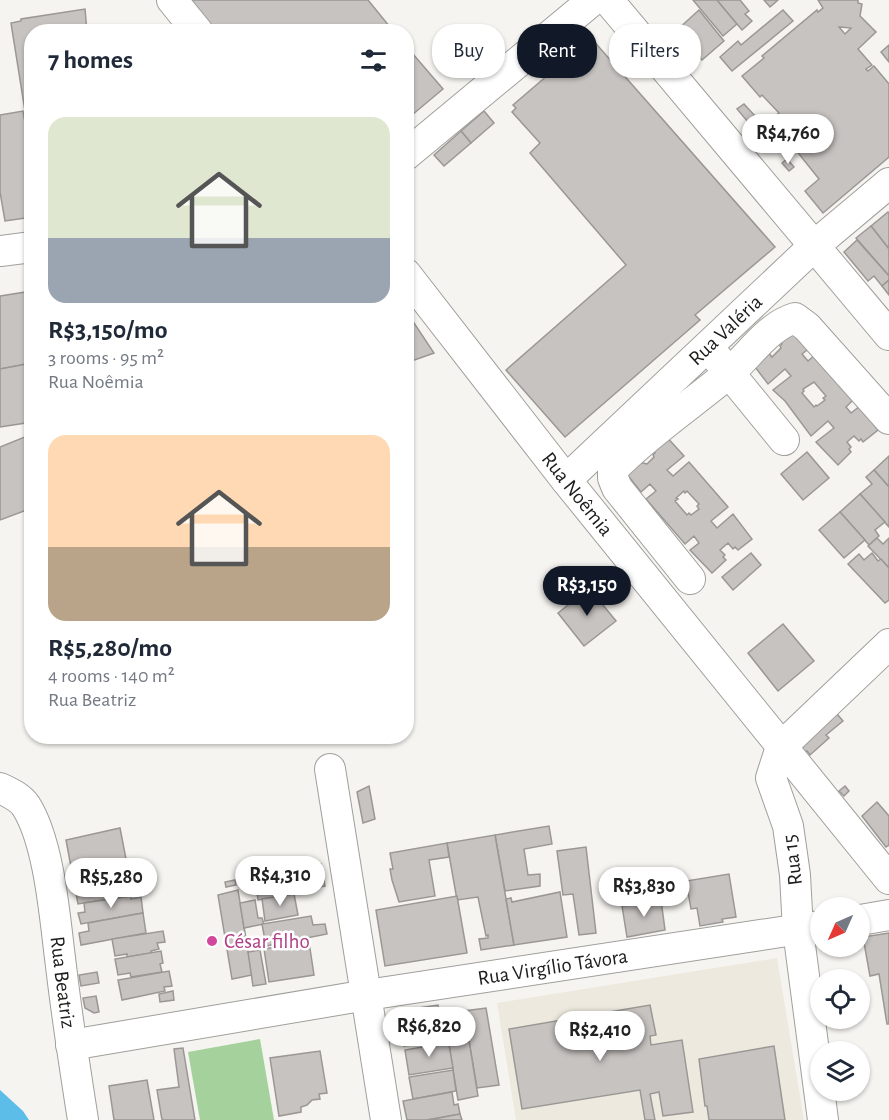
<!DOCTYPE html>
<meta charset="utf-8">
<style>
body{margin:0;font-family:"Alegreya Sans",sans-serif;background:#f6f6f7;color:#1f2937;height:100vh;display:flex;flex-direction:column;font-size:22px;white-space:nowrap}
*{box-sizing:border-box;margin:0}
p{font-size:20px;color:#747a83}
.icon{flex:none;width:33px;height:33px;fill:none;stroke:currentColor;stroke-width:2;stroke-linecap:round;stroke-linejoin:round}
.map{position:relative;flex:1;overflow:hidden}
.drawer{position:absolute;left:24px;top:24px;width:390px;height:720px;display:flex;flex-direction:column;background:#fff;border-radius:24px;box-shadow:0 2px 4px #0004}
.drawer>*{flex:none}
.banner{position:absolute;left:432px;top:24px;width:366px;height:54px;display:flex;gap:12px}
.needle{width:39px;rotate:225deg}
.buttons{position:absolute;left:810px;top:897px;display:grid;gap:12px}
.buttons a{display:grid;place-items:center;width:60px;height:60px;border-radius:50%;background:#fff;box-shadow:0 2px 4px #0004;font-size:30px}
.price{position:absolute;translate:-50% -51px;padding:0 14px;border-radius:21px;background:#fff;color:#222;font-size:20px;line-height:39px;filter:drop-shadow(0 2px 3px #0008)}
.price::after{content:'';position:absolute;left:50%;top:36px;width:18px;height:14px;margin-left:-9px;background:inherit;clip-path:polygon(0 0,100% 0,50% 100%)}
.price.selected{background:#111827;color:#fff}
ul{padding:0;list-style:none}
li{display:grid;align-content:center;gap:12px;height:318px;padding:0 24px}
li span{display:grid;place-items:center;height:186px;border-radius:18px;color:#555}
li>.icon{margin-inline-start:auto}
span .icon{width:108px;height:108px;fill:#fffc;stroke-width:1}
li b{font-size:26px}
h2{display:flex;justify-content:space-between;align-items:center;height:72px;padding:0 24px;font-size:26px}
.pill{padding:0 21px;border-radius:24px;background:#fff;box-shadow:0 2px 4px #0004;font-size:21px;line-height:54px}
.pill.selected{background:#111827;color:#fff}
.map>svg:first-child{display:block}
</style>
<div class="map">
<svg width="889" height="1120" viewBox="0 0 889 1120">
<rect width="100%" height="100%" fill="#f6f4f0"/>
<!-- built -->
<path fill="#eee9de" d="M777,958L804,1120H516L497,1003Z"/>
<!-- garden -->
<path fill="#a4d19c" d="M260,1039L274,1120H200L188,1052Z"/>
<!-- water -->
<path fill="#5dbde9" d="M0,1090L23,1111L29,1120H0Z"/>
<!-- building -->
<g fill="#c7c3c1" stroke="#9a9794" stroke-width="1.5" fill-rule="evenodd">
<path d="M177,0H368L394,32H203Z"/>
<path d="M693,0H717L737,24L723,36Z"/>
<path d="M717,0H740L749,11L745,14L752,21L742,30Z"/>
<path d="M764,0H778L770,7Z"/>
<path d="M818,0H858V3L862,4L860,16L876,32L858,49L872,65L866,69L868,71L874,66L889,84V157L823,213L805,191L819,179L771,119L779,113L762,95L760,97L742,76L764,58L762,56L817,10L818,12L823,8ZM839,27H840L851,28L845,34Z"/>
<path d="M85,9L87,32H32V110L25,111L11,23L21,21V19Z"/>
<path d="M699,10L724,41L702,60L677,30Z"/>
<path d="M783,10L793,21L732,71L720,57L738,41L741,45Z"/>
<path d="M591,38L775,247L695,315L700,320L565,437L506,370L626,265L530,153L540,143L512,112L516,108L513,105Z"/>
<path d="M889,45V62L881,52Z"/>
<path d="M406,46L443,89L406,120Z"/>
<path d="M744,104L755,116L748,122L737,109Z"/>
<path d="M23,111L32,163V217L5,221L0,192V115Z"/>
<path d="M484,111L494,123L471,143L461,131Z"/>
<path d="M461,131L471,143L444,166L434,155Z"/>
<path d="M787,159L794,167L789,171L782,163Z"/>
<path d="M888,212L889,213V249L871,226Z"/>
<path d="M871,226L889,249V276L856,238Z"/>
<path d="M857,240L889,276V280L882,286L874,276L868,281L844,252Z"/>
<path d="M889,280V295L882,286Z"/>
<path d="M32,291V363L0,369V296Z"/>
<path d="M406,311L434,353L406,363Z"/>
<path d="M790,325L811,347L802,354L808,361L816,354L854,399L846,407L851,413L860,406L878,430L863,442L861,439L859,441L854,436L847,442L851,447L849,449L851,452L838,465L816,442L834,428L828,421L811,436L785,401L773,390L791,376L785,369L768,384L749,359L765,348L772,357L781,348L780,346L782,344L777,338ZM814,382L826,396L823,398L825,400L817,406L816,405L814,407L802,393L804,391L803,389Z"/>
<path d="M32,363V422L0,427V369Z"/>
<path d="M663,433L684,456L667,470L673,476L689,462L728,507L711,521L717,528L733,514L752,539L738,550L735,547L733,549L728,543L720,550L725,555L723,557L726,560L712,573L690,550L699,543L694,536L685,544L646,499L656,491L650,484L641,492L622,468L637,457L643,463L647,464L654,457L653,455L655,453L649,447ZM684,491L685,493L687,491L699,504L697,506L699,509L691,515L689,513L687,515L675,501L678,499L676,498Z"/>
<path d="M32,434V508L0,520V447Z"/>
<path d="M807,452L829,478L803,500L781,474Z"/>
<path d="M889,456V487L874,470Z"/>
<path d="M874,470L889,487V527L860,494L872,484L866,477Z"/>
<path d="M860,494L885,522L875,530L879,536L869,545L840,512Z"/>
<path d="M840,512L865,540L844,558L819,530Z"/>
<path d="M877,538L883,544L889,538V568L868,546Z"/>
<path d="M751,553L761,565L733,590L722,577Z"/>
<path d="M872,553L878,561L881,559L889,568V600L885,603L848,564L859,554L864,560Z"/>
<path d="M589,588L616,621L584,646L558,613Z"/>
<path d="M783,624L814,661L778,691L748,653Z"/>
<path d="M831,707L843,721L826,735L829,738L810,755L807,751L805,752L793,737Z"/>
<path d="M369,786L375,819L363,823L357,792Z"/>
<path d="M845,786L849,791L844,796L839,791Z"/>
<path d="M877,802L889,816V845L886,847L862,816Z"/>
<path d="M549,826L552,844L524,849L528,875L540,874V886L505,891L495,835Z"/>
<path d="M120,828L133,895L78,904L66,840Z"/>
<path d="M495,835L514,945L481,950L479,939L488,938V935L486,936L478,897L457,900L447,843Z"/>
<path d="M447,843L449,857L429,860L435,896L399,902L392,880L390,869H393L390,853Z"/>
<path d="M586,847L596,933L579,935L573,894L563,895L557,851Z"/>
<path d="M321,864L325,886L289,891L290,895L258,900L256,885L287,879L286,870Z"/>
<path d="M729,874L736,917L722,919L723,922L700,926L697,908L691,909L686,881Z"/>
<path d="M235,880L236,885L226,887L225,882Z"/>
<path d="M238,890L252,975L232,979L218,895Z"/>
<path d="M560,892L567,937L514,945L506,899L511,898L512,902Z"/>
<path d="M294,894L298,915L265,921L262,899Z"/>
<path d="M131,896V899L141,897L143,913L81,924L78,913L85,912L84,903Z"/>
<path d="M457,896L467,953L385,966L376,910Z"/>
<path d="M255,900L258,918H262L264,924L244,928L240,903Z"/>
<path d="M661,900L665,930L627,937L622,906Z"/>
<path d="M143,913L146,933L81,945L79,933L89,931L88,923Z"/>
<path d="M311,916L313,925L325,924L327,934L266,946L262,924Z"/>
<path d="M163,931L165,942L157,943L159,949L151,951L152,953L127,957V954L115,956L112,939Z"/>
<path d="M889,933V1024H887L879,974L870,976L863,937Z"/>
<path d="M309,942L314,975L269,982L264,949Z"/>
<path d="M260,950L266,984L253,986L248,952Z"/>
<path d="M161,951L163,963L160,964L162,972L131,977L130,973L118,975L115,959Z"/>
<path d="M169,971L172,986L164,987L165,991L122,1000L118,980Z"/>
<path d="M97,972L99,983L81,986L79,975Z"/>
<path d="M173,991L174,1000L160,1002L159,994Z"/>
<path d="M96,996L99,1012L94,1013L85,1008L83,998Z"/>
<path d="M438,1005L440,1021H445L448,1039L404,1046L398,1011Z"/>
<path d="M650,1005L656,1035L650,1036L651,1045L682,1040L693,1112L663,1116L659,1092L650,1094L655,1120H645L640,1090L522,1109L509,1029Z"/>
<path d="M486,1008L499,1085L477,1088L464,1011Z"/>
<path d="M465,1017L478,1096L458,1100L445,1021Z"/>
<path d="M448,1039L453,1068L409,1075L405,1050L439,1044L438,1040Z"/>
<path d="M774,1046L785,1120H709L707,1106H705L699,1059Z"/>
<path d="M183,1048L195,1120H162L157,1090L179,1087L174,1049Z"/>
<path d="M320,1051L327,1093L319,1094L320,1099L312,1100L307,1105L301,1107V1112L279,1116L270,1058Z"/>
<path d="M453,1070L456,1091L413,1099L409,1077Z"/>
<path d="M147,1080L154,1120H114L109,1086Z"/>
<path d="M452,1092L454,1105L458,1104L460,1114L427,1120H407L403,1101Z"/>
<path d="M460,1114L462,1120H427L439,1118Z"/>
</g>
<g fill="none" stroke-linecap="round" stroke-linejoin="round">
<!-- minor casing -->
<g stroke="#a09f9b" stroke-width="32">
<g id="minor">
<path d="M172,0L198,32"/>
<path d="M608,0L889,335"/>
<path d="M406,155L593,0"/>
<path d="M0,251L32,247"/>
<path id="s1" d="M406,274L566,480L889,879"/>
<path d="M717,358L784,440"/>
<path id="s2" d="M566,480L814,246L889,183"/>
<path d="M690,579L617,488L613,478V469C648,434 689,406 728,374C749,356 768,326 795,318L807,327L889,419"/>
<path d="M330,769L386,1120"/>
<path id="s3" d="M0,788C10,793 20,797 26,806C50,844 55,921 61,966C67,1018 75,1069 83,1120"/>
<path d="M860,920L889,915"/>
<path id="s4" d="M71,1045L367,995L820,926"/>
<path d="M823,1120L798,930L795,875L788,826L771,778L781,747L889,644"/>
</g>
</g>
<!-- minor -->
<use href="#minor" stroke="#fff" stroke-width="30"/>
</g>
<!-- markers -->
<circle fill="#d1479c" stroke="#fff" stroke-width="2" cx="212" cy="941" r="6"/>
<g text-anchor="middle" stroke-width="5" stroke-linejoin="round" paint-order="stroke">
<!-- street labels -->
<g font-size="21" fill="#1e1d1c" stroke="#fff">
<text dy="7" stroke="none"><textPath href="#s2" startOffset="219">Rua Valéria</textPath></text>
<text dy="7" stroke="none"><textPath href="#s1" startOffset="279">Rua Noêmia</textPath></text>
<text transform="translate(792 860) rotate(-97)" y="7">Rua 15</text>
<text dy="7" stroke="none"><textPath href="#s4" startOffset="488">Rua Virgílio Távora</textPath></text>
<text dy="7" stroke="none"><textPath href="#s3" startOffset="213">Rua Beatriz</textPath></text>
</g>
<!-- hotel labels -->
<g font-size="21" fill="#b23c85" stroke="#fff" text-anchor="start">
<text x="224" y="948">César filho</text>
</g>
</g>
</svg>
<div class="buttons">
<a><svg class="needle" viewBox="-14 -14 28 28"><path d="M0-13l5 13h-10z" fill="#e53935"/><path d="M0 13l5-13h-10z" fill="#747a83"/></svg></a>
<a><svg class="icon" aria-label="locate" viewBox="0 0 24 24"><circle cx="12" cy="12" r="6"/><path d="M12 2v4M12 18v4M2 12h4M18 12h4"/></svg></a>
<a><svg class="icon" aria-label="layers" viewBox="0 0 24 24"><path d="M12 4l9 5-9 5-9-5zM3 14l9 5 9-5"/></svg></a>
</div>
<b class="price" style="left:788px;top:165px">R$4,760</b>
<b class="price selected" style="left:587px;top:617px">R$3,150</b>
<b class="price" style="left:280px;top:907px">R$4,310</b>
<b class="price" style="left:111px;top:909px">R$5,280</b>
<b class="price" style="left:644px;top:918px">R$3,830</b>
<b class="price" style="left:429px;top:1058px">R$6,820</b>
<b class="price" style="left:600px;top:1062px">R$2,410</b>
<div class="banner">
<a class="pill">Buy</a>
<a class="pill selected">Rent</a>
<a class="pill">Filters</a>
</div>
<section class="drawer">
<h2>7 homes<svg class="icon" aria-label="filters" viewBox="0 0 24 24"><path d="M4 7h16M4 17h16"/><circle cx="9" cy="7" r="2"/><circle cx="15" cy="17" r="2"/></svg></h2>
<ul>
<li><span style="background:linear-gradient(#dfe7d0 65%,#9aa5b1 0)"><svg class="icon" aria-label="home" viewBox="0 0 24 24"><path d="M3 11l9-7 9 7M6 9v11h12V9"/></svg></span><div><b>R$3,150/mo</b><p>3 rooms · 95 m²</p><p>Rua Noêmia</p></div></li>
<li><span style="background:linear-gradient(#ffd9b3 60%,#b9a48a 0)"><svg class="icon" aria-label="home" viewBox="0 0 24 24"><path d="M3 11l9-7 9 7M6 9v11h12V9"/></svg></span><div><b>R$5,280/mo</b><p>4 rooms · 140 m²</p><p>Rua Beatriz</p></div></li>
</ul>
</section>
</div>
